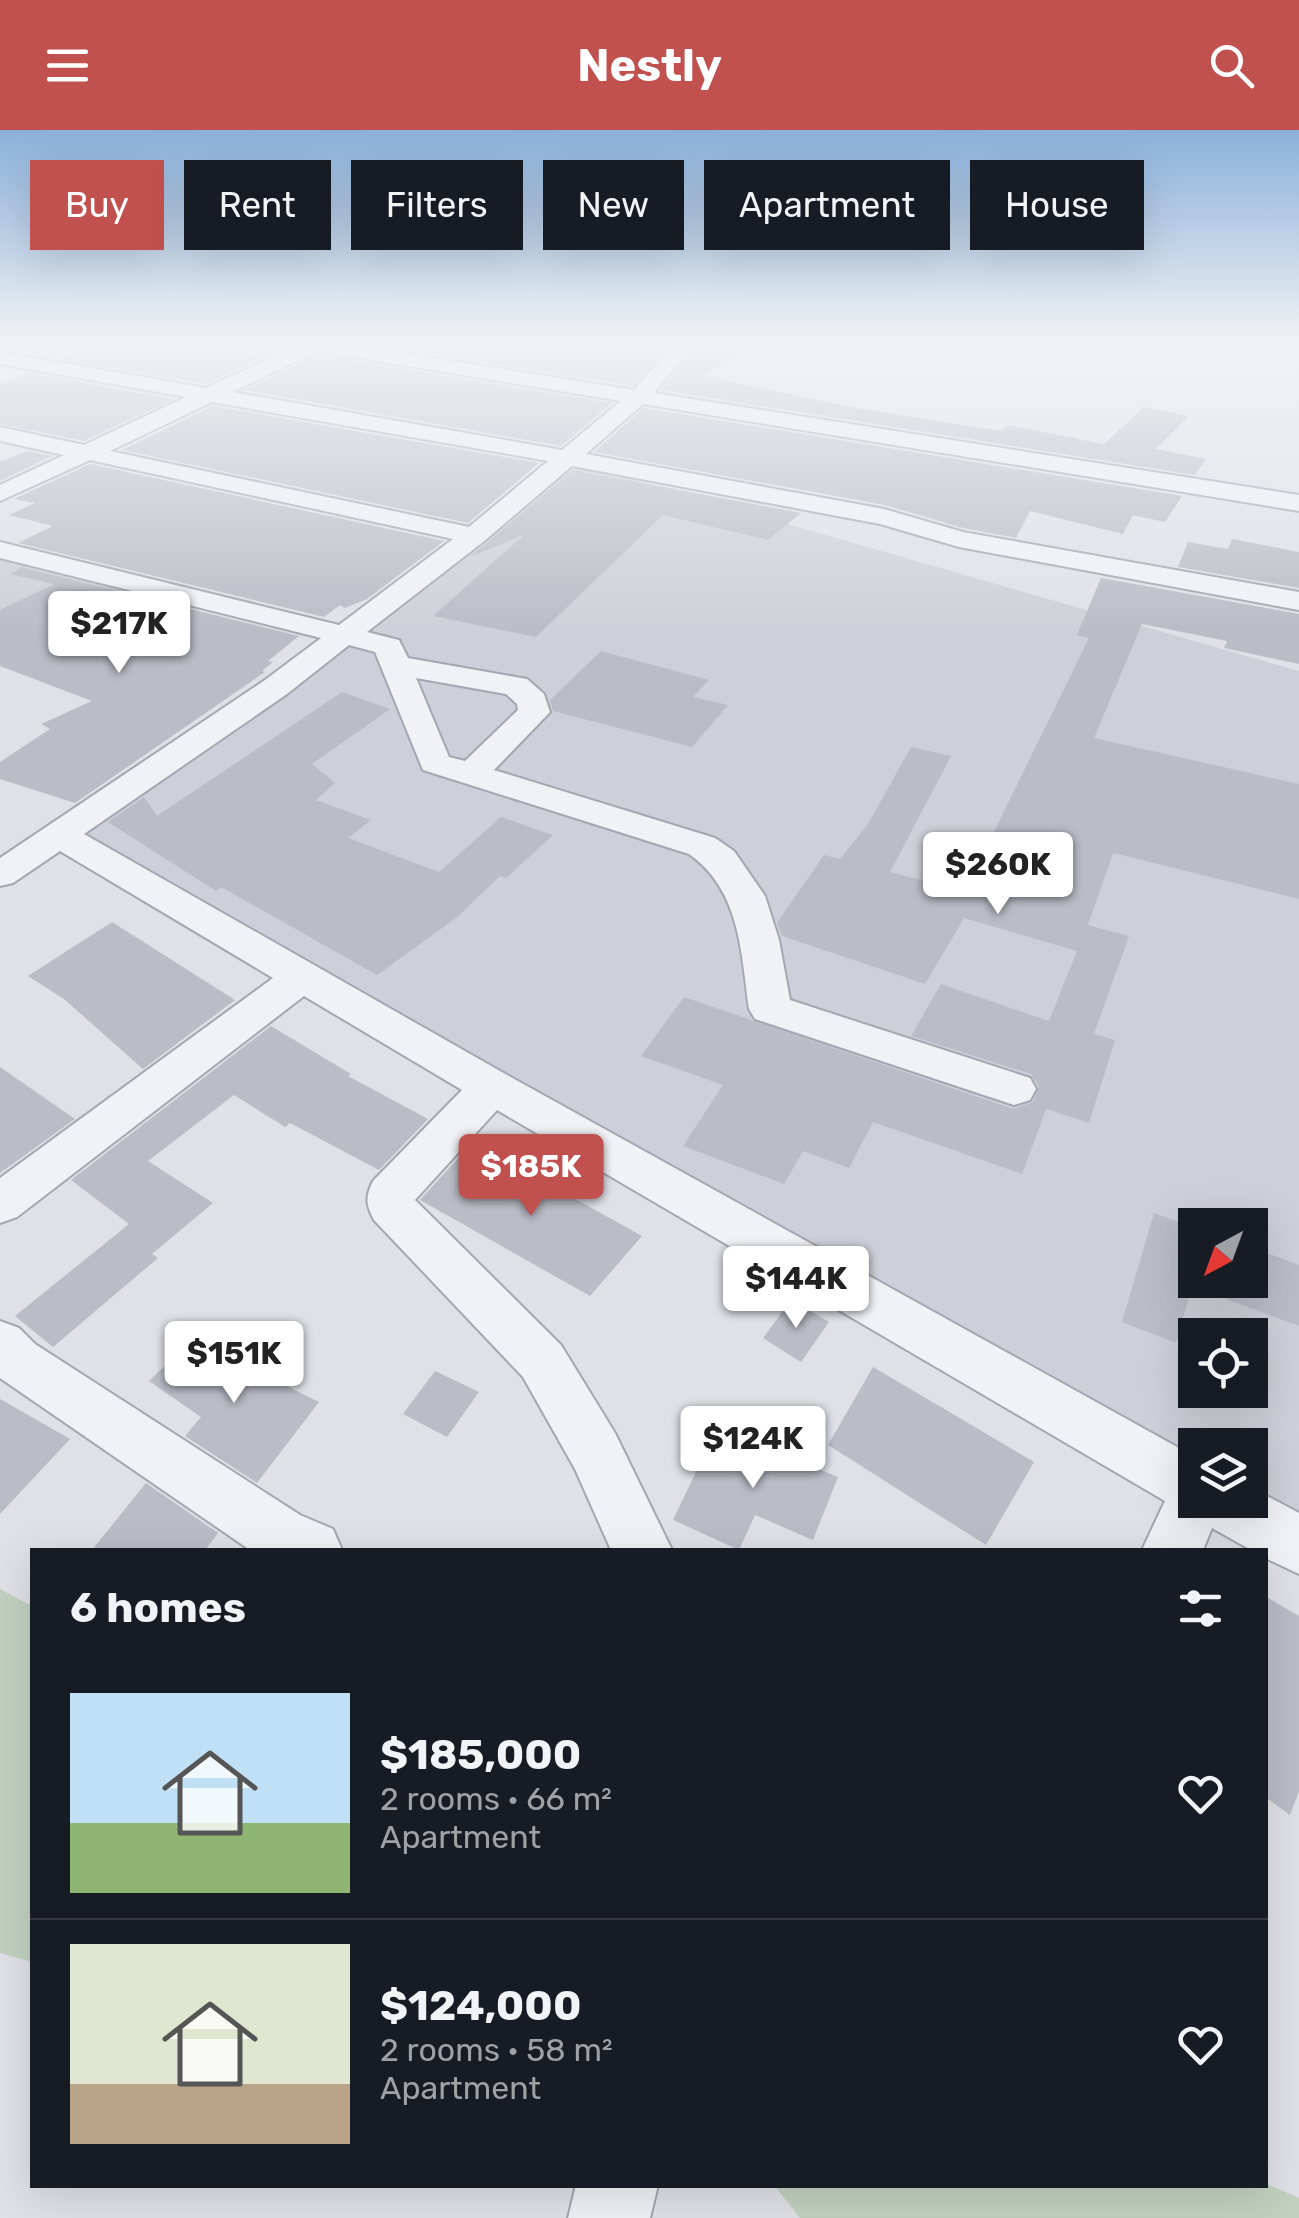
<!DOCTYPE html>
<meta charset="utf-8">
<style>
body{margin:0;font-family:Rubik,sans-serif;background:#242831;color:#f1f3f6;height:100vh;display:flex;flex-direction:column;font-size:38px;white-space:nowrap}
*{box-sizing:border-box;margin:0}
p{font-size:32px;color:#9ea1a6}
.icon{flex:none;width:55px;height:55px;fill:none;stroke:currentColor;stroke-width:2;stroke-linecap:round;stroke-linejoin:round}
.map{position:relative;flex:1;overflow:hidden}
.panel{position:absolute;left:30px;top:1418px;width:1238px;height:640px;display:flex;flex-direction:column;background:#171b24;border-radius:0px;box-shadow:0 10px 40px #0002}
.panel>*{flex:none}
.banner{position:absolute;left:30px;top:30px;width:1240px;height:90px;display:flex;gap:20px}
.needle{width:65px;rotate:221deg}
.controls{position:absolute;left:1178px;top:1078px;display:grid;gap:20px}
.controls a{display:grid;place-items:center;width:90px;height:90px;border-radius:0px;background:#171b24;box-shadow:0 10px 40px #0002;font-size:50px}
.price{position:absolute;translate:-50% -85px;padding:0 22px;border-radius:10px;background:#fff;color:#222;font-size:32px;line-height:65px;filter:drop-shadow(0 2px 5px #0008)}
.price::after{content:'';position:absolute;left:50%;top:60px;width:30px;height:22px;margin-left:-15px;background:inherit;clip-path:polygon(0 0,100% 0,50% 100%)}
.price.on{background:#c1514f;color:#fff}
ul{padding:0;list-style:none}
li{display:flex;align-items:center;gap:30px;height:250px;padding:0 40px}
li+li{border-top:2px solid #363941}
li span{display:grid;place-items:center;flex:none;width:280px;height:200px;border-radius:0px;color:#555}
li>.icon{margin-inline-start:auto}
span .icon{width:120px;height:120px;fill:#fffc;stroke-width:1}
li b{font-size:42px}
h2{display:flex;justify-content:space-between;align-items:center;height:120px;padding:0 40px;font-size:42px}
.tag{padding:0 35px;border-radius:0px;background:#171b24;box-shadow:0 10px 40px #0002;font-size:35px;line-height:90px}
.tag.on{background:#c1514f;color:#fff}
header{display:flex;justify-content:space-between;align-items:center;height:130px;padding:0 40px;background:#c1514f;color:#fff;font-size:45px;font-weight:700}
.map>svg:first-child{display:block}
</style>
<header><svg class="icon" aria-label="menu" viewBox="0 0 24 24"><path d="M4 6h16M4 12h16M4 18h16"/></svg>Nestly<svg class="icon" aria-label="search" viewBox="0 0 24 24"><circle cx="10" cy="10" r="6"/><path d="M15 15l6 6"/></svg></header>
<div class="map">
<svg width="1299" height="2088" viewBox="0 0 1299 2088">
<rect width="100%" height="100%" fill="#dfe1e7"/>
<!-- built -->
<g fill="#cdd0d8" fill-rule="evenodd">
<path d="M565,330L1299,541V1415L1250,1370V1315H1195V1356L60,705ZM1195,1095H1250V1150H1195ZM1195,1205H1250V1260H1195Z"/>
<path d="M0,420L135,453L0,535Z"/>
</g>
<!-- green -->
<g fill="#c2d0c1">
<path d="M0,1459L32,1476V1832L0,1823Z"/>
<path d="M1265,2053L1299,2068V2088H800L774,2055Z"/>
</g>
<!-- building -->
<g fill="#babcc6">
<path d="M97,213H193L263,227L205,254L61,229Z"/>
<path d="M363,213H670L633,256Z"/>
<path d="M700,213H747L703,246L861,279L1002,301L1008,295L1104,314L1144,277L1189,286L1156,319L1206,329L1195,345L661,260Z"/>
<path d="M318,225L612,273L561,316L244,260Z"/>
<path d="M28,243L174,269L84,311L0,294V255Z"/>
<path d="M213,276L539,333L468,393L122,320Z"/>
<path d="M644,278L1182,366L1165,392L1133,385L1123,404L1030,381L1016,408L959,397L885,375L594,322Z"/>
<path d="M27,321L52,326L0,351V332Z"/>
<path d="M90,334L444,411L367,469L345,478L340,475L324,487L18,413L53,396L9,385L35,373L14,369Z"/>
<path d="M573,340L801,383L768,410L663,385L536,507L433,486L525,404L470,427Z"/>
<path d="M1232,409L1299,422V458L1178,437L1188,412L1228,419Z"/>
<path d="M21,437L299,506L268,531L273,532L262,541L265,542L75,673L0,649V632L50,599L41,594L92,571L0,536V480L54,454L10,444Z"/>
<path d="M1101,448L1299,484V534L1224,518L1227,511L1142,494L1094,608L1299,654V769L1113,723L1088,795L1129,806L1094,904L1115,910L1089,993L1046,979L1022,1044L873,992L849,1038L803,1021L784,1054L683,1016L723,955L641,926L684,867L1013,979L1033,972L1039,957L1031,944L911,906L941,854L1049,891L1077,821L964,788L925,854L782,806L777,793L824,725L840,729L868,694L911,617L951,626L890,742L965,761L1089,508L1077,505Z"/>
<path d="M601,521L709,550L693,567L728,575L692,617L553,581L550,570Z"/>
<path d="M342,562L390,579L312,634L335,653L316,670L371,690L348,708L439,742L501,687L553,705L506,748L500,746L456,788L377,845L221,757L216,761L108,692L144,667L157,686Z"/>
<path d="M112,792L235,870L143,939L64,869L28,846Z"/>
<path d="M271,896L351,944L348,946L428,989L379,1040L290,993L285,997L234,965L148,1031L213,1073L152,1124L158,1128L53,1217L15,1186L129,1094L71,1050Z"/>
<path d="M0,937L75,989L0,1043Z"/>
<path d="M473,1012L642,1106L590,1166L420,1070Z"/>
<path d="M1154,1083L1195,1098V1150H1250V1117L1299,1135V1196L1192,1156L1176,1213L1122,1192Z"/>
<path d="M791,1170L829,1192L801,1232L763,1208Z"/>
<path d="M202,1200L230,1217L223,1225L319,1272L257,1353L185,1306L201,1287L149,1251Z"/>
<path d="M873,1237L1034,1332L986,1415L828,1315Z"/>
<path d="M435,1241L479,1262L447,1307L403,1284Z"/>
<path d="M0,1269L70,1309L0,1384Z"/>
<path d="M717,1298L838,1347L813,1410L755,1385L739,1420L673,1390Z"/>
<path d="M146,1353L218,1403L205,1420H92Z"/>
<path d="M1265,1466L1299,1486V1661L1290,1685L1265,1667Z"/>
</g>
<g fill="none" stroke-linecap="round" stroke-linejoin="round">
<!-- minor casing -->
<g stroke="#a5a7b0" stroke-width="4">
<g id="minor">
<path d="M292,213H339L634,260L675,213H696L654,263L1299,365V381L643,274L586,324L884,379L963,402L1299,462V480L959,417L880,394L572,336L483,412L367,502L399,510L408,528L527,549L544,564L550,582L494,640L715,708L734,721L765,766L779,810L790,870L1030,948L1036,959L1030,970L1014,975L755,889L749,879C741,821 740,760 689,724L423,640L375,522L349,515L287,564L84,704L500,941L1195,1327V1370H1250V1357L1299,1383V1444L1265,1428V1420H1251L1212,1398L1203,1420H1142L1165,1371L497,980L415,1070L561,1215L615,1303L672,1420H611L575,1339L523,1247L374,1090C366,1075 365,1067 373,1051L462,960L304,866L17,1087L0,1093V1048L273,848L60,721L13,753L0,756V728L265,550L321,508L0,428V412L339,495L453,409L90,330L0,371V355L64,325L0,311V297L84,315L186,267L0,234V222L206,258L294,217ZM317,221L621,271L562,320L232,262ZM212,272L548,331L469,397L110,321ZM416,548L506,564L517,574L518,580L465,631L449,627Z"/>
<path d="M0,1191L19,1198L35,1214L300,1385L333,1399L342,1420H250L0,1248Z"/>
<path d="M576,2055H658L650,2088H568Z"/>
</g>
</g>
<!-- minor -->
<use href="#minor" fill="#f1f2f6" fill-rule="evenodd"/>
</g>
<!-- sky -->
<linearGradient id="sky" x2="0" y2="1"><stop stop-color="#8ab0da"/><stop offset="0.42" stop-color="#f1f2f4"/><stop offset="1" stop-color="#f1f2f4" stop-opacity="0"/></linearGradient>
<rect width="1299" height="505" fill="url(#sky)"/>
</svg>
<div class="controls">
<a><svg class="needle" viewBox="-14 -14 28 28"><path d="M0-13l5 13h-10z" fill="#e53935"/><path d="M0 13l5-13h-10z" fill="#9ea1a6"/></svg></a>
<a><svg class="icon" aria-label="locate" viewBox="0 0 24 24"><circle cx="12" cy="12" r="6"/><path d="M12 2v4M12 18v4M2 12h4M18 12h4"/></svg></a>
<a><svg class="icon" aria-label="layers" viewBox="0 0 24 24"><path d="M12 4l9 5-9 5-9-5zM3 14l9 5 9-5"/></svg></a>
</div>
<b class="price" style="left:119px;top:546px">$217K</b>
<b class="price" style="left:998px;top:787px">$260K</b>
<b class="price on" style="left:531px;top:1089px">$185K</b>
<b class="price" style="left:796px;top:1201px">$144K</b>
<b class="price" style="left:234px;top:1276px">$151K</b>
<b class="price" style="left:753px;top:1361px">$124K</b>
<div class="banner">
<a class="tag on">Buy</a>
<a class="tag">Rent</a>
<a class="tag">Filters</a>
<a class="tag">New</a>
<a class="tag">Apartment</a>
<a class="tag">House</a>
</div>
<section class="panel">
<h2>6 homes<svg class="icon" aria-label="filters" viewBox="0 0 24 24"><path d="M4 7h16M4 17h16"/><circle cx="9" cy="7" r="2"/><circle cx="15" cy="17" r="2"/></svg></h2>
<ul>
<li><span style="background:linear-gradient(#bfe0f5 65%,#8fb573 0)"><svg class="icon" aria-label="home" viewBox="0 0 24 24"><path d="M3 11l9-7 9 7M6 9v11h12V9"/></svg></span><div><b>$185,000</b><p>2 rooms · 66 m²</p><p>Apartment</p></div><svg class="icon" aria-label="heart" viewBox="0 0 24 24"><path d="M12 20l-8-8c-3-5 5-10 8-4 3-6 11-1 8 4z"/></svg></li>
<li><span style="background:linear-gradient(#dfe7d0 70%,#b9a48a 0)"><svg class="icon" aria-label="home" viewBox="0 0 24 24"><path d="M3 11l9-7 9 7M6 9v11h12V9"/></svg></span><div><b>$124,000</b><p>2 rooms · 58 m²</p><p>Apartment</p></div><svg class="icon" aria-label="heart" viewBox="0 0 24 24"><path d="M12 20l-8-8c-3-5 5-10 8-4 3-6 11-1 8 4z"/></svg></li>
</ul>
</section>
</div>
